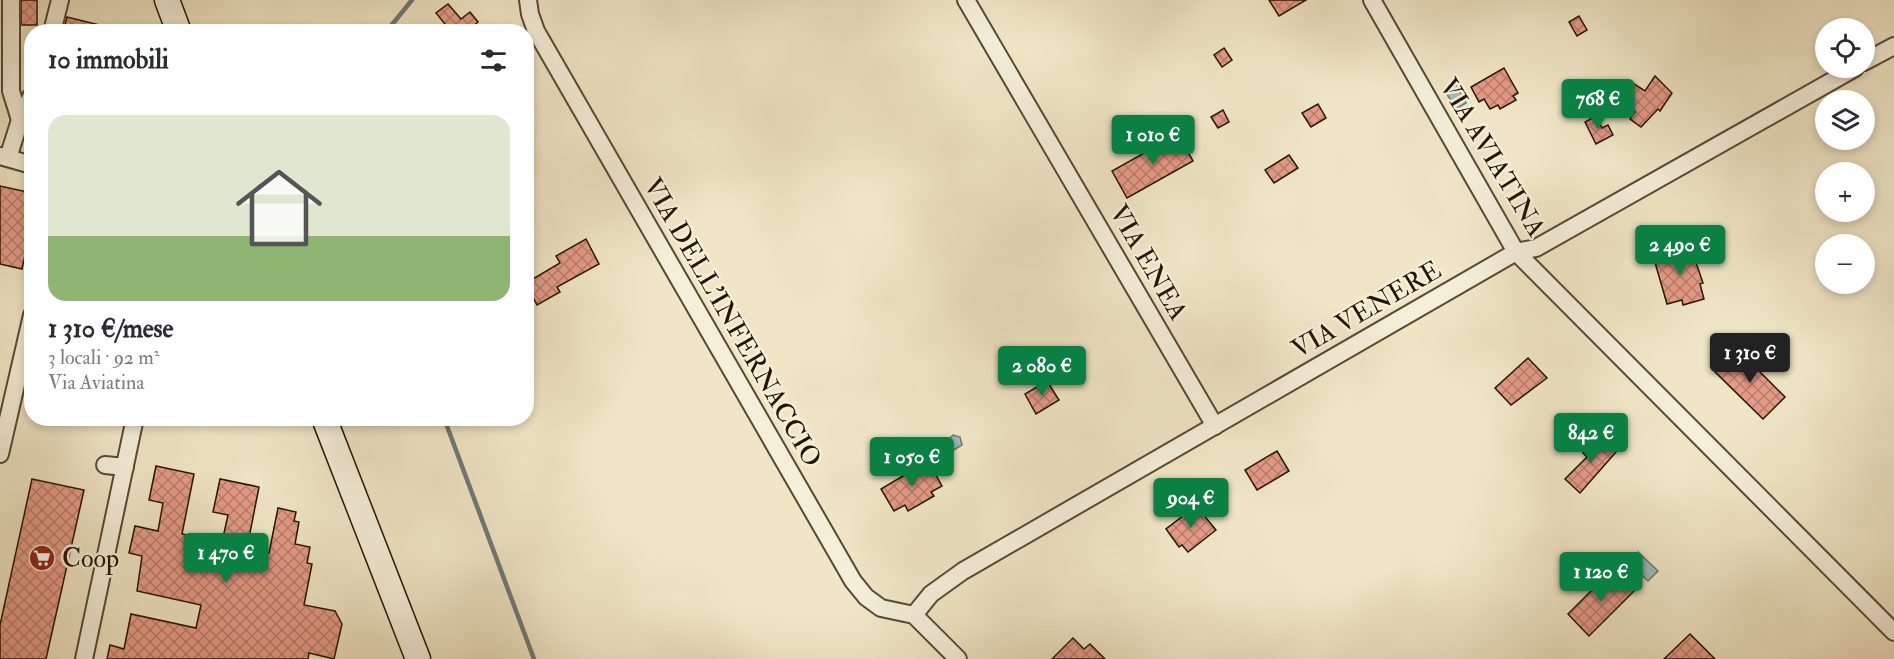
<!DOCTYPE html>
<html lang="it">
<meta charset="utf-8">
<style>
body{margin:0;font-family:"IM FELL Double Pica",serif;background:#f2f2f3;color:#2b2b33;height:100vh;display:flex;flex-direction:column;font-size:22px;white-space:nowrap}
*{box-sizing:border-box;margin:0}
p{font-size:20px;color:#7c7c81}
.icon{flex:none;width:33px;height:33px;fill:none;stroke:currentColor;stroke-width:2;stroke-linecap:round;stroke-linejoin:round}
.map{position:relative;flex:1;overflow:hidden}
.panel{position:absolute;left:24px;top:24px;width:510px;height:402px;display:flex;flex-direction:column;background:#fff;border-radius:24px;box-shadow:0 3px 9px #0003}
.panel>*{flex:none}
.controls{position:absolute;left:1815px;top:18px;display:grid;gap:12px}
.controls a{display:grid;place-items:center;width:60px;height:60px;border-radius:50%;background:#fff;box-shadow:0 3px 9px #0003;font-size:30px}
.price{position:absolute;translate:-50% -51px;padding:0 14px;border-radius:6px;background:#0b8043;color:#fff;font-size:20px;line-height:39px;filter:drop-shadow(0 2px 3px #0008)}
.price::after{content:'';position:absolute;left:50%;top:36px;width:18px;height:14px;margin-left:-9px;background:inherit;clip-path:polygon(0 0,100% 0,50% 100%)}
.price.selected{background:#222;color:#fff}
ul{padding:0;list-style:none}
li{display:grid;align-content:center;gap:12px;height:318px;padding:0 24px}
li+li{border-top:2px solid #e1e1e2}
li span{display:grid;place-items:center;height:186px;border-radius:18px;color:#555}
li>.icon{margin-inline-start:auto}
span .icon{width:108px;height:108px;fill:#fffc;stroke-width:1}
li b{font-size:26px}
h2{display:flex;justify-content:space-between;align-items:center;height:72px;padding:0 24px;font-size:26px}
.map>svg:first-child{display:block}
</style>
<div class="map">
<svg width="1894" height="659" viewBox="0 0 1894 659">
<defs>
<pattern id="building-cross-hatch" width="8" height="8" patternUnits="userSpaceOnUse" patternTransform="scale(1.5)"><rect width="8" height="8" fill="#e59b87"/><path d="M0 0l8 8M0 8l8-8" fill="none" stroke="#b97d6c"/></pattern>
</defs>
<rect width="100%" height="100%" fill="#f0e6c6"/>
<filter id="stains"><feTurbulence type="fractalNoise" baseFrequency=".00333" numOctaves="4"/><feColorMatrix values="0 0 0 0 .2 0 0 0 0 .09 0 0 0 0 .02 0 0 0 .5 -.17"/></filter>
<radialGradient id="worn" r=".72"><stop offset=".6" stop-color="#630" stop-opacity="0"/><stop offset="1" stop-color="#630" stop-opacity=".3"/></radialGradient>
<!-- water -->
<g fill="#a0bcc1" stroke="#6e7975" stroke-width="1.5">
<path d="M1598,84L1604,94L1581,108L1575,97Z"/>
<path d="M1456,85L1466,103L1456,109L1445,91Z"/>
<path d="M953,435L960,437L962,445L947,454L944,444Z"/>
<path d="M1638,552L1658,571L1648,581L1628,562Z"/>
</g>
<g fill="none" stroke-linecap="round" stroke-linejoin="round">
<!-- stream -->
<g stroke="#6e7975" stroke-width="4.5">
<path d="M386,32L412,0"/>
<path d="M444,418L534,659"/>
</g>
</g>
<!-- building -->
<g fill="url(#building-cross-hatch)" stroke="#241403" stroke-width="1.5">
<rect x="21" y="0" width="16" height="25"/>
<path d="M1269,0H1306L1279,16Z"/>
<path d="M448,4L461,19L470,12L478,22L469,30L471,32H446L449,29L436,13Z"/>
<path d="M1579,16L1587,30L1577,36L1569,22Z"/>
<path d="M67,17L108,27V32H63Z"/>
<path d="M1224,48L1232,60L1222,67L1214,55Z"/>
<path d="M1504,68L1518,93L1513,96L1516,100L1500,109L1498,105L1490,109L1484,99L1479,102L1471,87Z"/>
<path d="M1655,76L1672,93L1660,111L1658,109L1641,127L1630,119L1635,112L1618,100L1631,82L1645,91Z"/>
<path d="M1318,104L1326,118L1311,127L1302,113Z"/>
<path d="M1223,110L1229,122L1218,128L1211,117Z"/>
<path d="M1596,116L1602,128L1608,125L1613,135L1596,144L1585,122Z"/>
<path d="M1178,134L1193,161L1127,198L1112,171Z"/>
<path d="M1289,155L1298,168L1274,183L1265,170Z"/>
<path d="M0,186L32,193V224L22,269L0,264Z"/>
<path d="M586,239L599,264L557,287L560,292L537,305L526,283L560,263L556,256Z"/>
<path d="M1690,245L1703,283L1700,284L1704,299L1683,305L1682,300L1667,304L1654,259L1670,255L1669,251Z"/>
<path d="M1737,349L1785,397L1763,419L1715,372Z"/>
<path d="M1528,358L1547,378L1511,405L1495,388Z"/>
<path d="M1047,381L1059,400L1036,414L1025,394Z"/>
<path d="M1600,436L1616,452L1580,493L1565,479L1587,457L1583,453Z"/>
<path d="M1277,451L1289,471L1257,490L1245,470Z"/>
<path d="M928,461L942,486L931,492L934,496L908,511L905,505L894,511L881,489Z"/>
<path d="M156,466L194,474L182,534L222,542L228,515L213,512L220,479L259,487L247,548L269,553L278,508L296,512L294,521L299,522L295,544L310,547L307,563L312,564L304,605L335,611L342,624L334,659L309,653L308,659H107L110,645L124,649L131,614L196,628L201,605L137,591L142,556L129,553L135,526L158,531L163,503L149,500Z"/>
<path d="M32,479L84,490L46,659H0V625Z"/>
<path d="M1196,506L1216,530L1188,552L1182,545L1179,547L1166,529Z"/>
<path d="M1612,570L1634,591L1589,636L1568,614Z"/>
<path d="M1690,634L1715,659H1664Z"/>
<path d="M1073,638L1084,649L1090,644L1105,659H1052Z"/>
</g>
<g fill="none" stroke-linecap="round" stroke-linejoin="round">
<!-- street casing -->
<g stroke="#574834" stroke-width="20">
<g id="street">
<path d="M11,0V91L20,120"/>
<path d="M528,0L530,14L536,31L853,581L866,597L881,608L914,615L958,659"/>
<path d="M966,0L1215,426"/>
<path d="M1372,0L1516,252L1894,632"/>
<path d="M52,32L60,0"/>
<path d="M1864,62L1894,46"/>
<path d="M0,156L32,165"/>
<path d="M8,158L20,120L32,95"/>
<path d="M0,454L32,315"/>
<path d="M105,465L125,467"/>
<path d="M914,615L931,594L963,571L1516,252L1536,248L1855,68"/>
<path d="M84,659L135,418"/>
</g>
</g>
<!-- secondary casing -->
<g stroke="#241403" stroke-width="27">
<g id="secondary">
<path d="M167,0L179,32"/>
<path d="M324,418L418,659"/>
</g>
</g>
<!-- street -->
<use href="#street" stroke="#f5efda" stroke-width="16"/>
<!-- secondary -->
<use href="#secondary" stroke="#f5efda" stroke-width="24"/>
</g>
<!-- icons -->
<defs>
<g id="supermarket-disc" transform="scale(1.35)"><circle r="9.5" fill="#8f2418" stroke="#f5efda"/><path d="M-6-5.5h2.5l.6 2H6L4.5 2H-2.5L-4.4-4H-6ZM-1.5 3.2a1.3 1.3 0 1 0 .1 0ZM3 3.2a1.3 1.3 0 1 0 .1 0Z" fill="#fff"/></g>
</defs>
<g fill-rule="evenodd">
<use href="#supermarket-disc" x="42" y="558"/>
</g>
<g text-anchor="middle" stroke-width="5" stroke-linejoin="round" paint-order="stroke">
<!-- street labels -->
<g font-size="26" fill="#241403" stroke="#f5efda">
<text transform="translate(1493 157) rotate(59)" y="9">VIA AVIATINA</text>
<text transform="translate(1149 262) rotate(60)" y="9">VIA ENEA</text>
<text transform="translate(1366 309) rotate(-30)" y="9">VIA VENERE</text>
<text transform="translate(733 322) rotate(60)" y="9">VIA DELL'INFERNACCIO</text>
</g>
<!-- poi labels -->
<g font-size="26" fill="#241403" stroke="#f5efda" text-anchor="start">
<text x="62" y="567">Coop</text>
</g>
</g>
<rect width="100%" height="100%" filter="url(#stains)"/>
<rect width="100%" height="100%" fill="url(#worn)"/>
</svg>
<div class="controls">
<a><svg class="icon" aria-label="locate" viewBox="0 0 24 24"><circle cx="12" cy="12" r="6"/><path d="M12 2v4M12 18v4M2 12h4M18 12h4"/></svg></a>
<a><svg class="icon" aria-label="layers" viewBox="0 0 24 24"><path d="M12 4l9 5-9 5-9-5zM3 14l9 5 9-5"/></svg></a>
<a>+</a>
<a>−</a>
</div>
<b class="price" style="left:1598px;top:130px">768 €</b>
<b class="price" style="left:1153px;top:166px">1 010 €</b>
<b class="price" style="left:1680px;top:276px">2 490 €</b>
<b class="price selected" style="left:1750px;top:384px">1 310 €</b>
<b class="price" style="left:1042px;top:397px">2 080 €</b>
<b class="price" style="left:1591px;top:464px">842 €</b>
<b class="price" style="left:912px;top:488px">1 050 €</b>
<b class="price" style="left:1191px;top:529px">904 €</b>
<b class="price" style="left:226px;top:584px">1 470 €</b>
<b class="price" style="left:1601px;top:603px">1 120 €</b>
<section class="panel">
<h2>10 immobili<svg class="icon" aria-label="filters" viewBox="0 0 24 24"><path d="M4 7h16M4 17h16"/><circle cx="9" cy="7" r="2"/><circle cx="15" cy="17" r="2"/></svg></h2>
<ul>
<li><span style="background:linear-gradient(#dfe7d0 65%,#8fb573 0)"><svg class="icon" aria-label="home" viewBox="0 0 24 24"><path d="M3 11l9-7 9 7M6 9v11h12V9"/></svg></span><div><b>1 310 €/mese</b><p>3 locali · 92 m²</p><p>Via Aviatina</p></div></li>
</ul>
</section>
</div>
